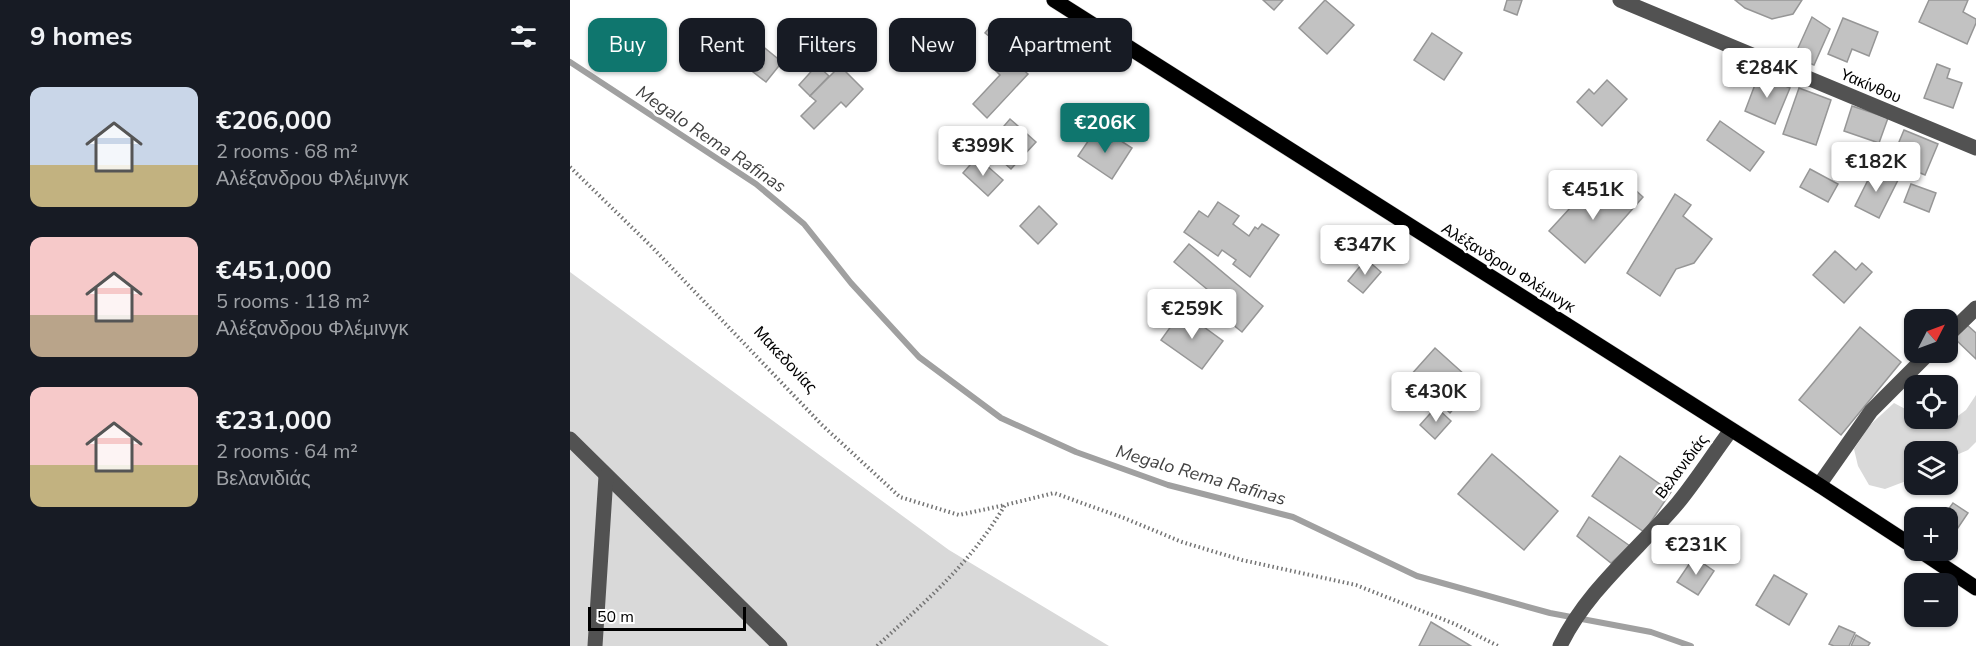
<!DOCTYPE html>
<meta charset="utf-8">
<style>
body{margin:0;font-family:"Nunito Sans",sans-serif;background:#242831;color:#f1f3f6;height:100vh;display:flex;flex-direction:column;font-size:22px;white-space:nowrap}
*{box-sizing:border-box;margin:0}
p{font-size:20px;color:#9ea1a6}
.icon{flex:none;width:33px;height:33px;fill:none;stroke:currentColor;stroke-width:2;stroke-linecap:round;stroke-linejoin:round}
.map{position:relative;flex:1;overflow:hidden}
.drawer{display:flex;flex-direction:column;background:#171b24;width:570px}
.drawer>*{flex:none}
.banner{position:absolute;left:18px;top:18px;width:570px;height:54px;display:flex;gap:12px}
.needle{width:39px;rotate:48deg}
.buttons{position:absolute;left:1334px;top:309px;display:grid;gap:12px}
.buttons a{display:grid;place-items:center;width:54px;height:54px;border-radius:12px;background:#171b24;box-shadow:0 2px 4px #0004;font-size:30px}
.scale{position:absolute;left:18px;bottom:15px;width:158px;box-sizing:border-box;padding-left:6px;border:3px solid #000;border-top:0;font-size:16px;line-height:21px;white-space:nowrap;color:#000;-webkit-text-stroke:4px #fff;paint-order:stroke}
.price{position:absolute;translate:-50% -51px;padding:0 14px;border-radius:6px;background:#fff;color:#222;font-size:20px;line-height:39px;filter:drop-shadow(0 2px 3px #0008)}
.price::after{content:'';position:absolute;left:50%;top:36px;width:18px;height:14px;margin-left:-9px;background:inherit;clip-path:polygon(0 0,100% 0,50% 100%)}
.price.current{background:#0f766e;color:#fff}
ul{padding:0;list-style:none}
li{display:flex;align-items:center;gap:18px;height:150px;padding:0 30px}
li span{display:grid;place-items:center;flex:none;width:168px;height:120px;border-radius:12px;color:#555}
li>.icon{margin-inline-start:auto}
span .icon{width:72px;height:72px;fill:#fffc;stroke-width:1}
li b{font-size:26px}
h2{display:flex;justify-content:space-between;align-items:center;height:72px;padding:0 30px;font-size:26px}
.tag{padding:0 21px;border-radius:12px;background:#171b24;box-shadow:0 2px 4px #0004;font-size:21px;line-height:54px}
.tag.current{background:#0f766e;color:#fff}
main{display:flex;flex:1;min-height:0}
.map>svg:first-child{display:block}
</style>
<main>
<section class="drawer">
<h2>9 homes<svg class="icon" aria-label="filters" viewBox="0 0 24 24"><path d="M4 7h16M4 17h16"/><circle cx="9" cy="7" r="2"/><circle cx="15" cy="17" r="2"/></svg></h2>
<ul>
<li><span style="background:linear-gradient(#c9d6e8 65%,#c2b280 0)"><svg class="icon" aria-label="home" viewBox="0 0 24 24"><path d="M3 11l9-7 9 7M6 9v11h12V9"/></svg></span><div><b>€206,000</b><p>2 rooms · 68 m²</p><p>Αλέξανδρου Φλέμινγκ</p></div></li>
<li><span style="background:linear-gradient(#f6c9c9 65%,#b9a48a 0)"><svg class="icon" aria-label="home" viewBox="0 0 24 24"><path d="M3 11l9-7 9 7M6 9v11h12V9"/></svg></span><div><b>€451,000</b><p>5 rooms · 118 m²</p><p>Αλέξανδρου Φλέμινγκ</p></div></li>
<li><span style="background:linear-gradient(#f6c9c9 65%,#c2b280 0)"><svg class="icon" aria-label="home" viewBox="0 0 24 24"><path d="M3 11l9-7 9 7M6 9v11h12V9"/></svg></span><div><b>€231,000</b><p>2 rooms · 64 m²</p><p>Βελανιδιάς</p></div></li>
</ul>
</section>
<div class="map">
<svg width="1406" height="646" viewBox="0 0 1406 646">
<rect width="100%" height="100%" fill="#fff"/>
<!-- green -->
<g fill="#d9d9d9">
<path d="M0,272L379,550L539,646H0Z"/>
<path d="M1406,395V442L1398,450L1377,459V452H1344V478L1315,489L1299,485L1288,466L1284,449L1300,425L1324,403L1341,412L1352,427H1373L1396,410Z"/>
</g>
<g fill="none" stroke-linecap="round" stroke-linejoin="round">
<!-- stream -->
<path stroke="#a0a0a0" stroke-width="6" d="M0,62L186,184L234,224L281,283L349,357L431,418L506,452L598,485L723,517L847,576L980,613L1081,632L1121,646"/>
</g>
<!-- building -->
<g fill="#c2c2c2" stroke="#969696" stroke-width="1.5">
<path d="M693,0H713L704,10Z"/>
<path d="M755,0L784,25L757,54L729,28Z"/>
<path d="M937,0H952L947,15L934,10Z"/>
<path d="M1165,0H1232L1223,14L1202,19L1175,8Z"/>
<path d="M1359,0H1398L1393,12L1406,19V23L1397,44L1349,22Z"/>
<path d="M1242,17L1260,29L1244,65L1224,57Z"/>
<path d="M1273,18L1308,32L1299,56L1282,49L1277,62L1258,54Z"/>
<path d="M425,21L445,37L435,49L415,33Z"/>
<path d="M862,33L892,53L874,80L844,60Z"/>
<path d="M191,45L212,62L196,82L174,65Z"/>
<path d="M439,57L458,74L417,118L403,104L430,75L426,71Z"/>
<path d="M1367,64L1380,69L1377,78L1392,83L1383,108L1354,98Z"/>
<path d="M247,65L259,76L240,96L229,85Z"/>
<path d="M270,66L293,89L276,107L271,102L244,129L231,116L246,101L240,96Z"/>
<path d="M1189,74L1220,88L1205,124L1175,111Z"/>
<path d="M1037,80L1057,99L1032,126L1007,102L1019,89L1024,94Z"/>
<path d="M1229,88L1261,100L1246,145L1213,134Z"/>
<path d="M1282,106L1318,118L1309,143L1274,131Z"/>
<path d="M440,119L466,142L441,169L416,147Z"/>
<path d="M1150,121L1194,152L1180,171L1137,140Z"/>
<path d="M1334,130L1368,144L1355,175L1321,161Z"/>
<path d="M525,131L542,142L545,137L562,148L542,179L508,156Z"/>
<path d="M407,157L433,180L418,196L393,173Z"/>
<path d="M1304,168L1328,180L1309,218L1285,206Z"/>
<path d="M1240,169L1268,184L1258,202L1230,187Z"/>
<path d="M1023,183L1047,204L1062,187L1073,197L1015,263L979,231Z"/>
<path d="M1341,184L1366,193L1359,212L1334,202Z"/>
<path d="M1105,194L1121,205L1113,216L1142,239L1124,263L1106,269L1090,296L1057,273Z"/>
<path d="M648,202L669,216L663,224L679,236L685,227L688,229L692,224L709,235L680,277L663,264L666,260L652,250L648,256L614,232L629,211L638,217Z"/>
<path d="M469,206L487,224L468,244L450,226Z"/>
<path d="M619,244L693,306L672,332L642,308L649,299L604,262Z"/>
<path d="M1265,251L1286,270L1292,263L1302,272L1274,303L1243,275Z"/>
<path d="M796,259L811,272L793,293L778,281Z"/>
<path d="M612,311L653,341L632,369L591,340Z"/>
<path d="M1396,324L1406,333V359L1383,337Z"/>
<path d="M1290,327L1331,362L1271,435L1229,400Z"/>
<path d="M865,348L905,384L880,413L840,376Z"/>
<path d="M866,407L881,421L865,439L850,425Z"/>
<path d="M922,454L988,511L954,550L888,494Z"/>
<path d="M1050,456L1101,492L1074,532L1022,496Z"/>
<path d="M1383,503L1398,513L1377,544V518H1372Z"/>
<path d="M1019,517L1060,546L1041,563L1007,536Z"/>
<path d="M1124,557L1144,571L1128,595L1107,582Z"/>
<path d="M1204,575L1237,594L1219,625L1186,605Z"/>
<path d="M861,622L901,646H849Z"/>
<path d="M1269,626L1285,633L1279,646H1264L1259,644Z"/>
<path d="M1286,635L1300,643L1298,646H1281Z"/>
</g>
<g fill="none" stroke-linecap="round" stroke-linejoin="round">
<!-- major casing -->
<g stroke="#dbdbdb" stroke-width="16">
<g id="major">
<path d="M484,0L1249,485L1344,547"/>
<path d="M1349,550L1406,588"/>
</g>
</g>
<!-- path -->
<g stroke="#747474" stroke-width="4" stroke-dasharray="1.5 3" stroke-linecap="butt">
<path d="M0,167L82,247L252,425L330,497L389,515L435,505"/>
<path d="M307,646C357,600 400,564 435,505L484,493L554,518L612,542L672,560L786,585L885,624L928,646"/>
</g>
<!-- minor -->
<g stroke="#525252" stroke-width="15">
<path d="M1050,0L1406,148"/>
<path d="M1377,336L1406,308"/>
<path d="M0,439L210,646"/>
<path d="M1249,485L1301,411L1360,352"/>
<path d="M25,646L36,476"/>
<path d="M990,646C1017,590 1067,551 1107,504C1126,481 1143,454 1161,430"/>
</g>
<!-- major -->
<use href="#major" stroke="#000" stroke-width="15"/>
</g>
<g text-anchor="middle" stroke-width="5" stroke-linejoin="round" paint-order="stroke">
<!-- street labels -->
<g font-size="16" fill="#000" stroke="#fff">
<text transform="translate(1301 85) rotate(23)" y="6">Υακίνθου</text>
<text transform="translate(939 267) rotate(32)" y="6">Αλέξανδρου Φλέμινγκ</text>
<text transform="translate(216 359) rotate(47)" y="6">Μακεδονίας</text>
<text transform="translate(1111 466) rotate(-53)" y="6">Βελανιδιάς</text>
</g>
<!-- water labels -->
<g font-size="18" font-style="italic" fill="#414141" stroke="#fff">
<text transform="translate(141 139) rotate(34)" y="6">Megalo Rema Rafinas</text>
<text transform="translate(631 475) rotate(16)" y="6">Megalo Rema Rafinas</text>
</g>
</g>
</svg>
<div class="buttons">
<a><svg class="needle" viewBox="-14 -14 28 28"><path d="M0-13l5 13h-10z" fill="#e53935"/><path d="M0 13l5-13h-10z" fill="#9ea1a6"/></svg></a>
<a><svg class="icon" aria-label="locate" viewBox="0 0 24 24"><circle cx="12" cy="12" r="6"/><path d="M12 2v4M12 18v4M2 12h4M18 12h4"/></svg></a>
<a><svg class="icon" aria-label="layers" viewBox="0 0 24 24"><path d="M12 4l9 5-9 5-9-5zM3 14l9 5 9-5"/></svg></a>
<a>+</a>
<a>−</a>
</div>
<div class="scale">50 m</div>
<b class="price" style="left:1197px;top:99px">€284K</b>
<b class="price current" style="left:535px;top:154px">€206K</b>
<b class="price" style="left:413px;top:177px">€399K</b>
<b class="price" style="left:1306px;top:193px">€182K</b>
<b class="price" style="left:1023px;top:221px">€451K</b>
<b class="price" style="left:795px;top:276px">€347K</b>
<b class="price" style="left:622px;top:340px">€259K</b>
<b class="price" style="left:866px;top:423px">€430K</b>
<b class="price" style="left:1126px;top:576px">€231K</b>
<div class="banner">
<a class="tag current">Buy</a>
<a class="tag">Rent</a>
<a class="tag">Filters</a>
<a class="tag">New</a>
<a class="tag">Apartment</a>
</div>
</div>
</main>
